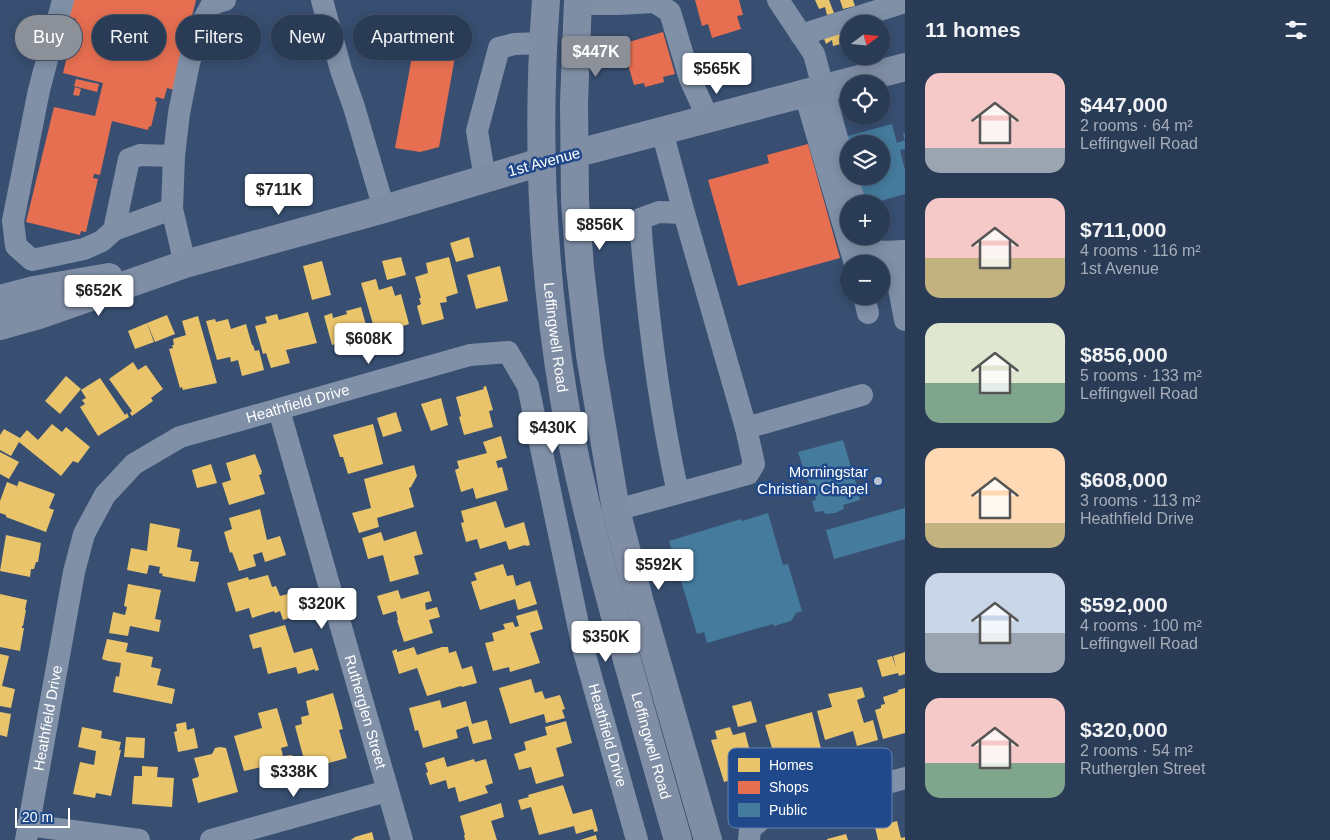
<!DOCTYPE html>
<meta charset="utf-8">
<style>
body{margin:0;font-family:Helvetica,sans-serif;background:#32425c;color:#f1f3f6;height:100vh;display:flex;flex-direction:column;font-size:19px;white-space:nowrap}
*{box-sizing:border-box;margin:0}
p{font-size:16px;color:#a5adb9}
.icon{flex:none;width:28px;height:28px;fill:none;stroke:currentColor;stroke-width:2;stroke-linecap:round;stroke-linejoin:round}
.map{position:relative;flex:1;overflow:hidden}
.sheet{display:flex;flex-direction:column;background:#2a3b56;width:425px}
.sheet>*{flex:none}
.hud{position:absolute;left:15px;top:15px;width:475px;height:45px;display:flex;gap:10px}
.needle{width:32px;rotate:74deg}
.buttons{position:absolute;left:840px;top:15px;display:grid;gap:10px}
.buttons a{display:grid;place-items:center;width:50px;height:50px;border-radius:50%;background:#2a3b56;box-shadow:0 2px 12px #0003,0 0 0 1px #46556c;font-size:25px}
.scale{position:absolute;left:15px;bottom:12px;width:55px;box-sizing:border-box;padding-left:5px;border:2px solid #fff;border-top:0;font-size:14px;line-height:18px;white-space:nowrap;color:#fff;-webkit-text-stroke:4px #20498b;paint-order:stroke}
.price{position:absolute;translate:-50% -42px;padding:0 11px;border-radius:5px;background:#fff;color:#222;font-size:16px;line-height:32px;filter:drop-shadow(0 1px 2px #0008)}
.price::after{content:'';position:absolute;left:50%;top:30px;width:15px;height:11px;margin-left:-8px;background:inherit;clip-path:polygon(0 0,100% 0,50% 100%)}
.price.on{background:#8c9099;color:#fff}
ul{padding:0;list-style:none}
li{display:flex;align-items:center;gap:15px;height:125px;padding:0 20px}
li span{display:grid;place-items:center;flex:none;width:140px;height:100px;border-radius:15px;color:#555}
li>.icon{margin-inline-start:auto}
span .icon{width:60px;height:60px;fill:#fffc;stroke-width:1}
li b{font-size:21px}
h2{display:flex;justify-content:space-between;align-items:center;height:60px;padding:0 20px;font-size:21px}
.tag{padding:0 18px;border-radius:22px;background:#2a3b56;box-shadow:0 2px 12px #0003,0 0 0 1px #46556c;font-size:18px;line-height:45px}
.tag.on{background:#8c9099;color:#fff}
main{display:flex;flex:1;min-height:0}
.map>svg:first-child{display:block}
</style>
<main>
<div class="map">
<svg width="905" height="840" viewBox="0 0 905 840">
<rect width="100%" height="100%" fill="#384f72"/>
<!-- homes -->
<g fill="#e9c46a">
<path d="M815,0H829L834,13L827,15L825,7L819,9Z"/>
<path d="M840,0H853L855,6L843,9Z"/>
<path d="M849,30V42L833,46L832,40L826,44L823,36Z"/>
<path d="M469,237L474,257L456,262L450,243Z"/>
<path d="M401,257L406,275L387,280L382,261Z"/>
<path d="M449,257L458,293L446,297L447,302L440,303L444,319L422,325L417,306L421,304L419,298H421L415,277L428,273L426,263Z"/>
<path d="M322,261L331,295L312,300L303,266Z"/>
<path d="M500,266L508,301L476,309L467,275Z"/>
<path d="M376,279L379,290L392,286L395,296L401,294L409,324L400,327L401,329L394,331V333L377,338L361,283Z"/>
<path d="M361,307L370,339L347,345V341L332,345L324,316L332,313L333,318L347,314L346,311Z"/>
<path d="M308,312L317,343L286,350L290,363L271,368L266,353L263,354L255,326L267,323L265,317L277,314L279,320Z"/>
<path d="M167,315L175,334L155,342L147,323Z"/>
<path d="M198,316L217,383L183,390L182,387L180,388L169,349L173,348L172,345H174L173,339L186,335L182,321Z"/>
<path d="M215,319L216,322L228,319L231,329L246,324L252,345H253L255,351L259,350L264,370L242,376L238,360L231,362L230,357L217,360L206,321Z"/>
<path d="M147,323L154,342L135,349L128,331Z"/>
<path d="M133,362L138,370L146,365L163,389L151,398L153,401L132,416L130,413L132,411L109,379Z"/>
<path d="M66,376L81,389L60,414L45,401Z"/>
<path d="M100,378L125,415L127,413L129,417L98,436L80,407L85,404L82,400L86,398L81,390Z"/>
<path d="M486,386L493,410L489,411L493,427L464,435L459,417L461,416L456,397L484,389L483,387Z"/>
<path d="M441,398L448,425L431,431L421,404Z"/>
<path d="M396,412L402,431L383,437L377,418Z"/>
<path d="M52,424L62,432L66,427L90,447L78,463L73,461L61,476L19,442L11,456L0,450V435L4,429L20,438L27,430L38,440Z"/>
<path d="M373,424L383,464L348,474L343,457H340L333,435Z"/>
<path d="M501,436L507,458L496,461L498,468L502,467L508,490L476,499L473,488L461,492L455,470L459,468L457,461L487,453L483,442Z"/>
<path d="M0,452L19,462L9,479L0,474Z"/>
<path d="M255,454L262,472H261L262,474L259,475L265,494L229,505L222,483L231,480L226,463Z"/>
<path d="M211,464L217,483L197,488L192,470Z"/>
<path d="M414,465L417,476L411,487L409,488L414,507L377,518L379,527L359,533L352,513L371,508L364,479Z"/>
<path d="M19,481L55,494L49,508L54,510L46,532L6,517V515L0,513V501L7,482L17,486L15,492Z"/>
<path d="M496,501L505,528L524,522L530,545L526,546L525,545L509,550L506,541L480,549L477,539L466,542L461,523L464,522L461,511Z"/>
<path d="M260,509L267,540L280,536L286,555L265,562L262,552L253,555L256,566L239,571L232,552L230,553L224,532L232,529L229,518Z"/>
<path d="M150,523L180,529L177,547L192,550L190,561L199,562L195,582L162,576L163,574L159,573L160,567L149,565L147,574L127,570L131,548L147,551Z"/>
<path d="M416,531L423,554L414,556L419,574L390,582L383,555L368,559L362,538L381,532L384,541Z"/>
<path d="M6,535L41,543L38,562H36L34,569H31L30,577L0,571Z"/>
<path d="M503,564L507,576L513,575L516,586L530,581L537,604L518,610L515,599L480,610L471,582L477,580L474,573Z"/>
<path d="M268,575L272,587L276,586L280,596L295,592L301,614L283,620L280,611L275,613L274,611L252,618L249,608L236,612L227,583L248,577L249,580Z"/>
<path d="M128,584L161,590L155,619L161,620L159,632L130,626L128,636L109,633L113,612L125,615L127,607L124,606Z"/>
<path d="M398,590L401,599L429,591L432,601L425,603L426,610L437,607L440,617L429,620L433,633L404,642L397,620H398L396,611L383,615L377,596Z"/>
<path d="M0,594L27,600L25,610H26L23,626H22V628H24L20,651L0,647Z"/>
<path d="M537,610L543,629L530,633L540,663L510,672L509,667L493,671L485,643L494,641L492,633L505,629L503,624L513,622L515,627L519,626L516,616Z"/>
<path d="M285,625L294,653L312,648L319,670L315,671V669L298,674L296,667L268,674L261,647L253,649L249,635Z"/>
<path d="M107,639L128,643L126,652L153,657L151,667L161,669L157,685L175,689L172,704L113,692L116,676L119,677L121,663L108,661L102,659Z"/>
<path d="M414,647L417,655L442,647H448L449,653L456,651L462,669L472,666L477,683L462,687L461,686L427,696L417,668L399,674L392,651L397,649V652Z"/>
<path d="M905,652V674L899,676L898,673L882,677L877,660L892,656L896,667L893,656Z"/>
<path d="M0,654L9,656L2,686L15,689L11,708L0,706Z"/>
<path d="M531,679L535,693L542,691L545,699L560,695L565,709L562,710L565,718L546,723L544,714L510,724L499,688Z"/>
<path d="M862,687L865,697L857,700L864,723L873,720L878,740L857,746L853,731L825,740L817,711L832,707L828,694Z"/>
<path d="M905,688V733L883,739L875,710L881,708V705L885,704L883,697L898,692V690Z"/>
<path d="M333,693L343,729L339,730L347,758L325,764L324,762L306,767L295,726L302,724L301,717L309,715L306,701Z"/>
<path d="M440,700L442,708L466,701L472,724L487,720L492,739L473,744L468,726L456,730L458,738L423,748L418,730L415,731L409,708Z"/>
<path d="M751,701L757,722L738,727L732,706Z"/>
<path d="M277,708L288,746L281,748L283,756L292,755L299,776L279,782L274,764L244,771L234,736L262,728L258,713Z"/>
<path d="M0,712L11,714L7,737L0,735Z"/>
<path d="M812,712L822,753L792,762L793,765L786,767V768L773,770L767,749L772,748L765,725Z"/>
<path d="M566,721L572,743L556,748L564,776L536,784L531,767L519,770L514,754L526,750L524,742L547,735L545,727Z"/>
<path d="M186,722L187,730L194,728L198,748L178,752L174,732L177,731L176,724Z"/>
<path d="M82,727L102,731L101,738L121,742L119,750H121L111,796L96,793L95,798L73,794L80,762L94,765L96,751L78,747Z"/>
<path d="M730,727L733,735L745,732L752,759L764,756L769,772L736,781L735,779L724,782L711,740L717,739L715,731Z"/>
<path d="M126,737L145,738L144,758L124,757Z"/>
<path d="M220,747L226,748L238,792L198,803L192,779L198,777L199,775L194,758L212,754L215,748Z"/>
<path d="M444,757L447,767L474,759L475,762L486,759L493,783L485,786L488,793L459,802L455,787L448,789L446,780L430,785L426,773L428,772L425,763Z"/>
<path d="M142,766L158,767L157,777L174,778L172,807L132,804L134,776H142Z"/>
<path d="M563,785L573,814L592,809L598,831L594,832L593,829L576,834L574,826L539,835L531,807L521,810L518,800L529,797L528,795Z"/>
<path d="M501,803L504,817L491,821L497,840H465L464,835H465L460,816Z"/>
<path d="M897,821L901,838L905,837V840H878L875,827Z"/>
<path d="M372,832L374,840H351L355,837Z"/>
<path d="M846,834L848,840H827V839Z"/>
<path d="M596,835L597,840H580Z"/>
</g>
<!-- shops -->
<g fill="#e76f51">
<path d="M69,0H196L174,90L167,88L164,99L156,97L155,101L157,102L151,127L149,126L148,130L112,121L100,175L94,174L93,178L98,179L86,232L81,231L80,235L26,222L54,107L95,116L103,83L63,73L76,19L65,16Z"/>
<path d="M695,0H739L743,15L737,16L741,29L712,38L708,24L702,26Z"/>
<path d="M663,32L675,74L663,77L664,82L645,87L644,83L634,85L622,44Z"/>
<path d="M425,46L456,51L439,147L420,152L395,148L413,51Z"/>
<path d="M76,79L99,84L97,92L74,86Z"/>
<path d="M75,87L81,89L79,96L73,95Z"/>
<path d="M808,144L840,258L738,286L708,180L769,163L767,155Z"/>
</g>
<!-- public -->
<g fill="#457b9d">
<path d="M892,124L897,143L905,140L903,134L905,133V149L900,150L905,170V194L870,204H862L855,176H881V144H849L844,137Z"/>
<path d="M843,440L857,487L860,500L843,505L844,509L835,513L825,514L824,511L815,512L812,501L816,500L814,491H811L806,473L808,472L807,467L803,468L798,452Z"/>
<path d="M905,508V539L834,559L826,530Z"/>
<path d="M768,513L783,565L788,564L802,611L796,613L791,621L774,626L773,624L707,643L704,632L697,634L669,541L741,519L742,521Z"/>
</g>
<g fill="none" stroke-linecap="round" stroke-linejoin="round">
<!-- minor -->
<g stroke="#7f90a7" stroke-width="22">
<path d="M63,0L39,90L13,221L16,246L32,260L84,249L102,241L114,230L172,209"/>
<path d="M322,0L341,70L354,107L384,209"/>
<path d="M778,0L814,54L855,204"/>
<path d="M578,4H617L655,2L670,12L690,79L709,120"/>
<path d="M801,35L905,2"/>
<path d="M805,94L855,264"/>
<path d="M662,131L684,213"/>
<path d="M174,156L172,209L185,264"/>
<path d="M485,179L477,131L499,48L514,44L543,43"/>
<path d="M114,230L129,159L140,155L174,156L179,113L189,63L198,30L212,4L225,0"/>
<path d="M865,236L869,247L881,252L905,251"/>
<path d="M892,252L905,320"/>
<path d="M864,296L868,313"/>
<path id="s1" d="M279,410L402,840"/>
<path d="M746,428L862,395"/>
<path d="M616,510L748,474L754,464L746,428L684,213L659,212L640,219C647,311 658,403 678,493"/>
<path d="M28,825L139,840"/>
<path id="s2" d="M26,840L74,572L84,534L105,495L134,464L180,437L470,355L508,352L528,386L583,648L637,840"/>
<path d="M211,840L387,791"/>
<path d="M749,840L750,829L763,818L905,778"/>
</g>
<!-- major -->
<g stroke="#7f8ea5" stroke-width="28">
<path id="s3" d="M546,0C536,133 542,267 564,399C574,460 589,519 605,579C628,666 653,753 678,840"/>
<path d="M578,0L574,103L575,201L580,268L590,355L616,510L639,599L708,840"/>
<path d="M574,154L905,67"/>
<path d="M0,299L34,290L109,277"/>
<path d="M0,326L39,315L185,264L384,209L541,162"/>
</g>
</g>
<!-- markers -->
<circle fill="#b9c1ce" stroke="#20498b" stroke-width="2" cx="878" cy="481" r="5"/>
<g text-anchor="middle" stroke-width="5" stroke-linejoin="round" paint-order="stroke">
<!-- street labels -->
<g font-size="15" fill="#fff" stroke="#20498b">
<text transform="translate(544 162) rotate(-15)" y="5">1st Avenue</text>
<text dy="5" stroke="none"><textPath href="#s3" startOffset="338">Leffingwell Road</textPath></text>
<text dy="5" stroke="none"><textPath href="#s2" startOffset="574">Heathfield Drive</textPath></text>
<text dy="5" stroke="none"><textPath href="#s1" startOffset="314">Rutherglen Street</textPath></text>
<text dy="5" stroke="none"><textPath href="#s2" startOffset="124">Heathfield Drive</textPath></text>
<text dy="5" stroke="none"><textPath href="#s2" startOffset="1189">Heathfield Drive</textPath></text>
<text dy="5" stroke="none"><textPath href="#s3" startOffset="758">Leffingwell Road</textPath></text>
</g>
<!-- poi labels -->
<g font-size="15" fill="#fff" stroke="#20498b" text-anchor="end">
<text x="868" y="477">Morningstar<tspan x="868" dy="17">Christian Chapel</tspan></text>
</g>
</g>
<!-- legend -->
<rect x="728" y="748" width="164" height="80" rx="8" fill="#20498b" stroke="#6380ae" stroke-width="1"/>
<rect x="738" y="758" width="22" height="14" fill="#e9c46a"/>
<rect x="738" y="781" width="22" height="13" fill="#e76f51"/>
<rect x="738" y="803" width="22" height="14" fill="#457b9d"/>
<g font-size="14" fill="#fff">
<text x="769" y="770">Homes</text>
<text x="769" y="792">Shops</text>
<text x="769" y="815">Public</text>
</g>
</svg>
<div class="buttons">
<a><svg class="needle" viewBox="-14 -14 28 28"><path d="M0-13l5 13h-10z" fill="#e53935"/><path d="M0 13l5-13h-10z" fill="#a5adb9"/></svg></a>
<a><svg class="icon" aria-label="locate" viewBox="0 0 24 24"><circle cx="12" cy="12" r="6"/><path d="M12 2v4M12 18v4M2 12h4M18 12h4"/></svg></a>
<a><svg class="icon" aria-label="layers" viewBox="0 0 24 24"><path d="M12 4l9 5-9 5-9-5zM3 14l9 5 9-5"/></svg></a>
<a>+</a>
<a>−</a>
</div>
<div class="scale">20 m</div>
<b class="price on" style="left:596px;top:78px">$447K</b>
<b class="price" style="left:717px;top:95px">$565K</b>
<b class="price" style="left:279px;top:216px">$711K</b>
<b class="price" style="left:600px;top:251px">$856K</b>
<b class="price" style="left:99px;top:317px">$652K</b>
<b class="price" style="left:369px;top:365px">$608K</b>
<b class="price" style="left:553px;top:454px">$430K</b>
<b class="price" style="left:659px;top:591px">$592K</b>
<b class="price" style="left:322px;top:630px">$320K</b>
<b class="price" style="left:606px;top:663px">$350K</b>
<b class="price" style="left:294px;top:798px">$338K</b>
<div class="hud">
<a class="tag on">Buy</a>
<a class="tag">Rent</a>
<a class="tag">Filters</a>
<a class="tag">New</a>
<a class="tag">Apartment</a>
</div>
</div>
<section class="sheet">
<h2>11 homes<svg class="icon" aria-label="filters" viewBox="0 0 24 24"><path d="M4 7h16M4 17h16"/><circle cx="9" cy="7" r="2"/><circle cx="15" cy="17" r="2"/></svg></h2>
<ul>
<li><span style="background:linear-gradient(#f6c9c9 75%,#9aa5b1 0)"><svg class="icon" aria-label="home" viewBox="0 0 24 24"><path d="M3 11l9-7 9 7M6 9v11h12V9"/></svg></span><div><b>$447,000</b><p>2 rooms · 64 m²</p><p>Leffingwell Road</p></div></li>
<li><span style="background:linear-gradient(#f6c9c9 60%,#c2b280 0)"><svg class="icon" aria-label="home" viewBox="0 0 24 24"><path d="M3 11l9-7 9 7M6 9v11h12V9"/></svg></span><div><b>$711,000</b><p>4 rooms · 116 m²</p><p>1st Avenue</p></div></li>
<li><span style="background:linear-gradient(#dfe7d0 60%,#7fa58c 0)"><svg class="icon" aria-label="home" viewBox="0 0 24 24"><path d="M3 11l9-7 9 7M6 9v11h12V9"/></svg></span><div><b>$856,000</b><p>5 rooms · 133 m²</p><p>Leffingwell Road</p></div></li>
<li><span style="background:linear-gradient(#ffd9b3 75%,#c2b280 0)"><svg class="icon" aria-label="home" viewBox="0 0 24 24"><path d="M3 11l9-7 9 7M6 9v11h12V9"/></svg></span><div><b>$608,000</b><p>3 rooms · 113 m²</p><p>Heathfield Drive</p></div></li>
<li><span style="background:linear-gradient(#c9d6e8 60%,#9aa5b1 0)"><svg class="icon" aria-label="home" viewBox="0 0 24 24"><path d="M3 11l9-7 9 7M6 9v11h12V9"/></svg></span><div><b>$592,000</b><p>4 rooms · 100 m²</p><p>Leffingwell Road</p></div></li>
<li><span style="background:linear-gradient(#f6c9c9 65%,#7fa58c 0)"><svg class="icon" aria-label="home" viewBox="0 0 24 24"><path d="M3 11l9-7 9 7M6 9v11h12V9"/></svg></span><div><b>$320,000</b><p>2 rooms · 54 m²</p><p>Rutherglen Street</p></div></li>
</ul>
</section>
</main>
